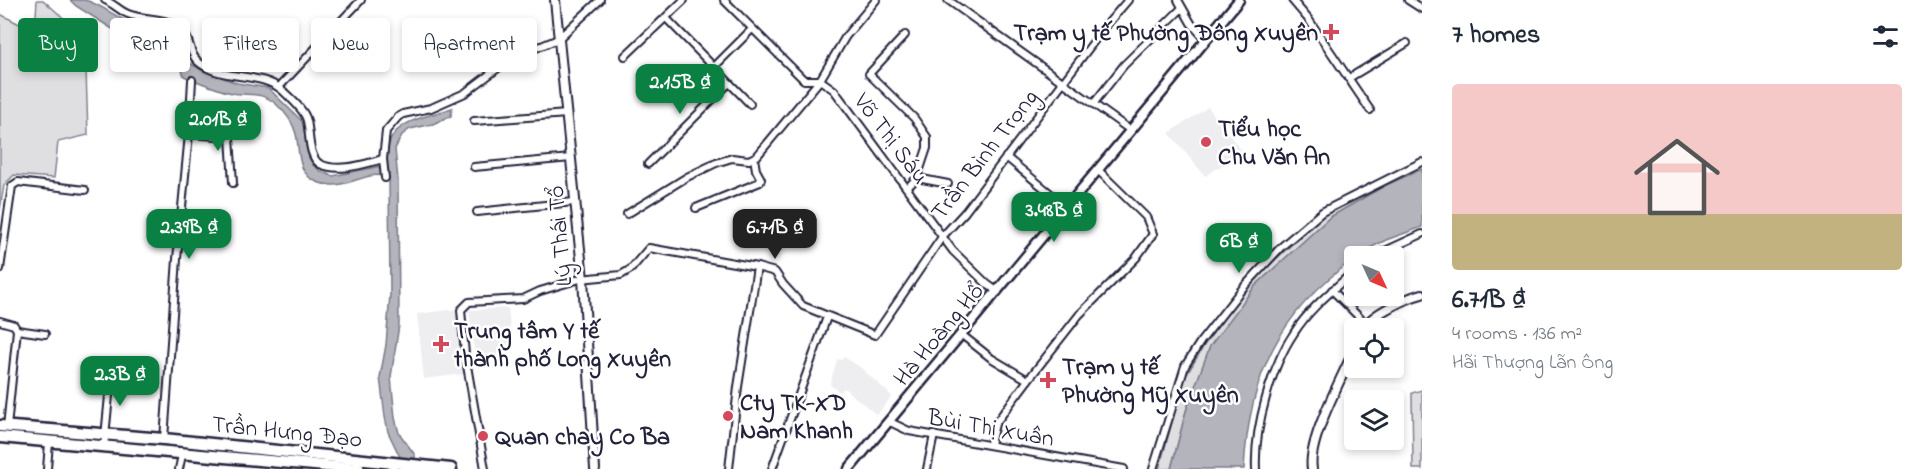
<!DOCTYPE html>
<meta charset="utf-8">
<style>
body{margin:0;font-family:"Indie Flower",sans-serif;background:#f6f6f7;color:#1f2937;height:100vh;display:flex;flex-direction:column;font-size:22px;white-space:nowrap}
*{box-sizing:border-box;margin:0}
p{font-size:20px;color:#747a83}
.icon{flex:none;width:33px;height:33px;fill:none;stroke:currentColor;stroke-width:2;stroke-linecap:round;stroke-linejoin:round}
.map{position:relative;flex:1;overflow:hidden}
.sheet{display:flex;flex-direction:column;background:#fff;width:510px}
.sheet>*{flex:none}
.guide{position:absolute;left:18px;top:18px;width:570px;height:54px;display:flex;gap:12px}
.needle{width:39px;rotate:134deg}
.buttons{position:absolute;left:1344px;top:246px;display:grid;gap:12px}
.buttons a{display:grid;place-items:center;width:60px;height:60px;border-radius:6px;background:#fff;box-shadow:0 3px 9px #0003;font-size:30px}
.price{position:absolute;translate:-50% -51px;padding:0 14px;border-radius:12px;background:#0b8043;color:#fff;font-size:20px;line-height:39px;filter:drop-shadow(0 2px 3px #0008)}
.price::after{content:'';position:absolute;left:50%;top:36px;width:18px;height:14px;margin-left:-9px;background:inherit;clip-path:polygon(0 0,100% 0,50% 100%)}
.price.active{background:#222;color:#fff}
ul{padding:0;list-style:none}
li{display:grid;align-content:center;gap:12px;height:318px;padding:0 30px}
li+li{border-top:2px solid #e0e1e3}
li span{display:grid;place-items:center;height:186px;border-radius:6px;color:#555}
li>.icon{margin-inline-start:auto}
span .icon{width:108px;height:108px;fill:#fffc;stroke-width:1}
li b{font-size:26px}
h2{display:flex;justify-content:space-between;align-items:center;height:72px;padding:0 30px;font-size:26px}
.chip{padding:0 21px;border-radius:6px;background:#fff;box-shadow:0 3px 9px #0003;font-size:21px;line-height:54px}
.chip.active{background:#0b8043;color:#fff}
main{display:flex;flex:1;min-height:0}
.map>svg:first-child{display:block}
</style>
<main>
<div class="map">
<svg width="1422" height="469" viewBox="0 0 1422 469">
<rect width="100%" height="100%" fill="#fff"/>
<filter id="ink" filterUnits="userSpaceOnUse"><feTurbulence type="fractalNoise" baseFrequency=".0167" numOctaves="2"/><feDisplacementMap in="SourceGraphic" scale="12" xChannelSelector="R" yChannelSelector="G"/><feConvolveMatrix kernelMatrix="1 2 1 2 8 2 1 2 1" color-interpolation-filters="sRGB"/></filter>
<g filter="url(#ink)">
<!-- built -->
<g fill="#eeeef1">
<path d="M1208,107L1243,152L1205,176L1169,133Z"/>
<path d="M508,308L513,352L475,358L469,310Z"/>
<path d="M457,309L464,374L424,379L417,314Z"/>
<path d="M844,357L860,367L892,396L877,415L844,388L840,392L830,385L837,359L841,360Z"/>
</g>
<!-- green -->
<g fill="#dfdfe2" stroke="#80808e" stroke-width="1.5">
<path d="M37,0H43L85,37L88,135L58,142L54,178L14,175L4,185L0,210V14L35,32Z"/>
<path d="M1386,185L1330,217L1255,286L1210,347L1186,411L1171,469H1159L1184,379L1205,344L1250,283L1325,214Z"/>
<path d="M1422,390V469H1413L1412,393Z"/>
</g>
<!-- water -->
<g fill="#b4b4bc" stroke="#7a7a88" stroke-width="1.5">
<path d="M70,0C74,0 80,0 84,0C102,4 117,19 134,24C146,27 159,26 170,33C180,39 188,51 189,63L202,70L237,83L268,88L303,122L307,151L313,165L322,172L333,176L385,165C387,158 387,148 390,141C398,119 432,116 452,108L451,116L433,124L410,129L402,135L395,149L398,180L399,325L391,377L395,418L399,433L415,455V469H399L401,459L388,432L385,417L380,377L386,345L390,294L389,177C383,176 376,174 370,176C353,180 335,190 317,182C296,173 300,151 296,134C293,122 285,112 276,104C261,91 249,96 232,93C215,89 199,82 184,76L175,52L161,39L114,30L76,6Z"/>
<path d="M1422,169V227L1386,240L1354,256V259C1278,313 1249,377 1244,469H1171L1186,411L1210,346L1255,286L1330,217L1386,185Z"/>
</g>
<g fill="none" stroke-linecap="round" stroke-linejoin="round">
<!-- minor casing -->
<g stroke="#22223b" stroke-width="10">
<g id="minor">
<path d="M105,0C114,4 120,11 128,14C146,21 165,16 180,29C196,43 183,58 212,70C234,79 264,74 282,90C290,98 305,110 307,121C310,133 308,157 320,164C339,173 364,164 383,159L385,178"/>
<path d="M724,0L804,80H820"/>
<path d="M948,0L1130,130"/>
<path d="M1178,0L1191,23L1206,40"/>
<path d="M1292,0L1309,20L1370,110"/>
<path d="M1408,0L1422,9"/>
<path d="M666,18L750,104"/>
<path d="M905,35L869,74L914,118L927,137V148L917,178L907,188"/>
<path d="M625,56L684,0"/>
<path d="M714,67L752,29"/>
<path d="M1349,78L1407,43"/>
<path d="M820,80L834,90L953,251L987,284L998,292"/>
<path d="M279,87L361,0"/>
<path d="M1094,103L1124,65L1182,8"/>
<path d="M474,121L567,114"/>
<path d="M189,134L230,137L233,183"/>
<path d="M1006,157L1067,207"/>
<path d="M383,159L386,131L398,117L403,114L431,108L465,93L502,65L517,56L558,39L600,0"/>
<path d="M648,164L729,83"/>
<path d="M474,167L571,158"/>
<path d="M917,178L948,184"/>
<path d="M696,208L760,182L761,179L756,170L754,158"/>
<path d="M477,212L574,202"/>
<path d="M627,214L687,177L716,163L732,158L749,160L757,156L820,80L846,36L876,0"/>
<path d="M1374,256L1422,234"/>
<path d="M0,269L12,186L18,182L85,190"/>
<path d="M1332,290L1366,324"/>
<path d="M0,321L14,325L17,330L7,427"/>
<path d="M17,330L45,334"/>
<path d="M962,335L991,358L1028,380"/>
<path d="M890,422L909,431L1124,469"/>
<path d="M164,439L177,259L189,134L192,80"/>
<path d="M990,444L995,424L1028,380L1079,315L1136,258L1153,234L1146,217L1098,170"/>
<path d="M104,447L112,365"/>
<path d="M47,469L49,442"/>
<path d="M179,469L182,455"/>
<path d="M485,469L465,354L461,310L469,302L523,299L540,291L580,279L621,275L631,269L649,248L757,267L775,272L783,284L803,306L875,335L942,237L965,212L1104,28L1128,0"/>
<path d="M729,469L738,387L757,267"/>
<path d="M772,469L827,317"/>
<path d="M927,469L934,435"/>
<path d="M1153,469L1185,366L1201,341L1242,289L1281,247L1322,212L1422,162"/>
<path d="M1256,469C1254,429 1271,367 1294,333C1309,309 1333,290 1354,271"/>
</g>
</g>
<!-- tertiary casing -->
<g stroke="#22223b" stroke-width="12">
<g id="tertiary">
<path d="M555,0L583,279L595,469"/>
<path d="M1364,328C1371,314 1407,298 1422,294"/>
<path d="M1312,469C1307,441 1342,378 1354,350"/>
</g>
</g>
<!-- secondary casing -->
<g stroke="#22223b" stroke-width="13">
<path id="secondary" d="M849,469L1239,0"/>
</g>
<!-- trunk casing -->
<g stroke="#22223b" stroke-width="15">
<g id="trunk">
<path d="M0,426L164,439L451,469"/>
<path d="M0,437L359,469"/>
</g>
</g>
<!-- minor -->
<use href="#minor" stroke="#fff" stroke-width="6"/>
<!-- tertiary -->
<use href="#tertiary" stroke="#fff" stroke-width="8"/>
<!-- secondary -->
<use href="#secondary" stroke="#fff" stroke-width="8"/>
<!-- trunk -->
<use href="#trunk" stroke="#fff" stroke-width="10"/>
</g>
</g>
<!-- markers -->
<g fill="#d1495b" stroke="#fff" stroke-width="2">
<path d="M1328 23h6v6h6v6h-6v6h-6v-6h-6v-6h6z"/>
<circle cx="1206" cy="142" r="6"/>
<path d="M438 335h6v6h6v6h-6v6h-6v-6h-6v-6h6z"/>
<path d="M1045 371h6v6h6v6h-6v6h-6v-6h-6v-6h6z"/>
<circle cx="728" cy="416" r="6"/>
<circle cx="483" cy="436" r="6"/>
</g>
<g text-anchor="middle" stroke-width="5" stroke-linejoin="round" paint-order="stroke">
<!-- poi labels -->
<g font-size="24" font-weight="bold" fill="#22223b" stroke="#fff" text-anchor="start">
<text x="1318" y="40" text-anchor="end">Trạm y tế Phường Đông Xuyên</text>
<text x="1218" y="136">Tiểu học<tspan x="1218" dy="28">Chu Văn An</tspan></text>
<text x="454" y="338">Trung tâm Y tế<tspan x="454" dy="28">thành phố Long Xuyên</tspan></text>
<text x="1062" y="374">Trạm y tế<tspan x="1062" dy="28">Phường Mỹ Xuyên</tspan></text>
<text x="740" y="410">Cty TK-XD<tspan x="740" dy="28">Nam Khanh</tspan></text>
<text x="495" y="444">Quan chay Co Ba</text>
</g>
<!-- street labels -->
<g font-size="24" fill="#22223b" stroke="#fff">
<text transform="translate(892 138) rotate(53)" y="8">Võ Thị Sáu</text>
<text transform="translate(984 154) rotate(-52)" y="8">Trần Bình Trọng</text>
<text transform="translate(559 236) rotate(-95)" y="8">Lý Thái Tổ</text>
<text transform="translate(938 334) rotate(-50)" y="8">Hà Hoàng Hổ</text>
<text transform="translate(991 427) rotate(10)" y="8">Bùi Thị Xuân</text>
<text transform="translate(287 431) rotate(6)" y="8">Trần Hưng Đạo</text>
</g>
</g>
</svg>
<div class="buttons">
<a><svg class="needle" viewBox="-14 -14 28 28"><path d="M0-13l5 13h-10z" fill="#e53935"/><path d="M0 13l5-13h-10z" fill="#747a83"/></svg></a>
<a><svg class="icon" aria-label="locate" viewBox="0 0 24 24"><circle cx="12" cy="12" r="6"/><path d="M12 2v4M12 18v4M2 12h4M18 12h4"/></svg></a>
<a><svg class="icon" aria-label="layers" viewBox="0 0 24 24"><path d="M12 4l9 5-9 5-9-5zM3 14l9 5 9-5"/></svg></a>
</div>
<b class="price" style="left:680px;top:115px">2.15B ₫</b>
<b class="price" style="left:218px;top:152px">2.01B ₫</b>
<b class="price" style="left:1054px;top:243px">3.48B ₫</b>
<b class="price" style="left:189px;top:260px">2.39B ₫</b>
<b class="price active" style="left:775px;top:260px">6.71B ₫</b>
<b class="price" style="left:1239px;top:274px">6B ₫</b>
<b class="price" style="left:120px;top:407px">2.3B ₫</b>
<div class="guide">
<a class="chip active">Buy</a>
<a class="chip">Rent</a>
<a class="chip">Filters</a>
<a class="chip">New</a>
<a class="chip">Apartment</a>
</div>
</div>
<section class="sheet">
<h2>7 homes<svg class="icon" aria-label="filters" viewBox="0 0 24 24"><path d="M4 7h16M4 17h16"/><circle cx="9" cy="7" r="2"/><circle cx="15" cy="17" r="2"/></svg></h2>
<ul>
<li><span style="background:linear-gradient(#f6c9c9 70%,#c2b280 0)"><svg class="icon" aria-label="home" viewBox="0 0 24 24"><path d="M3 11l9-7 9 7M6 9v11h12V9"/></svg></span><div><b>6.71B ₫</b><p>4 rooms · 136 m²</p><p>Hãi Thượng Lãn Ông</p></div></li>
</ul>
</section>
</main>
